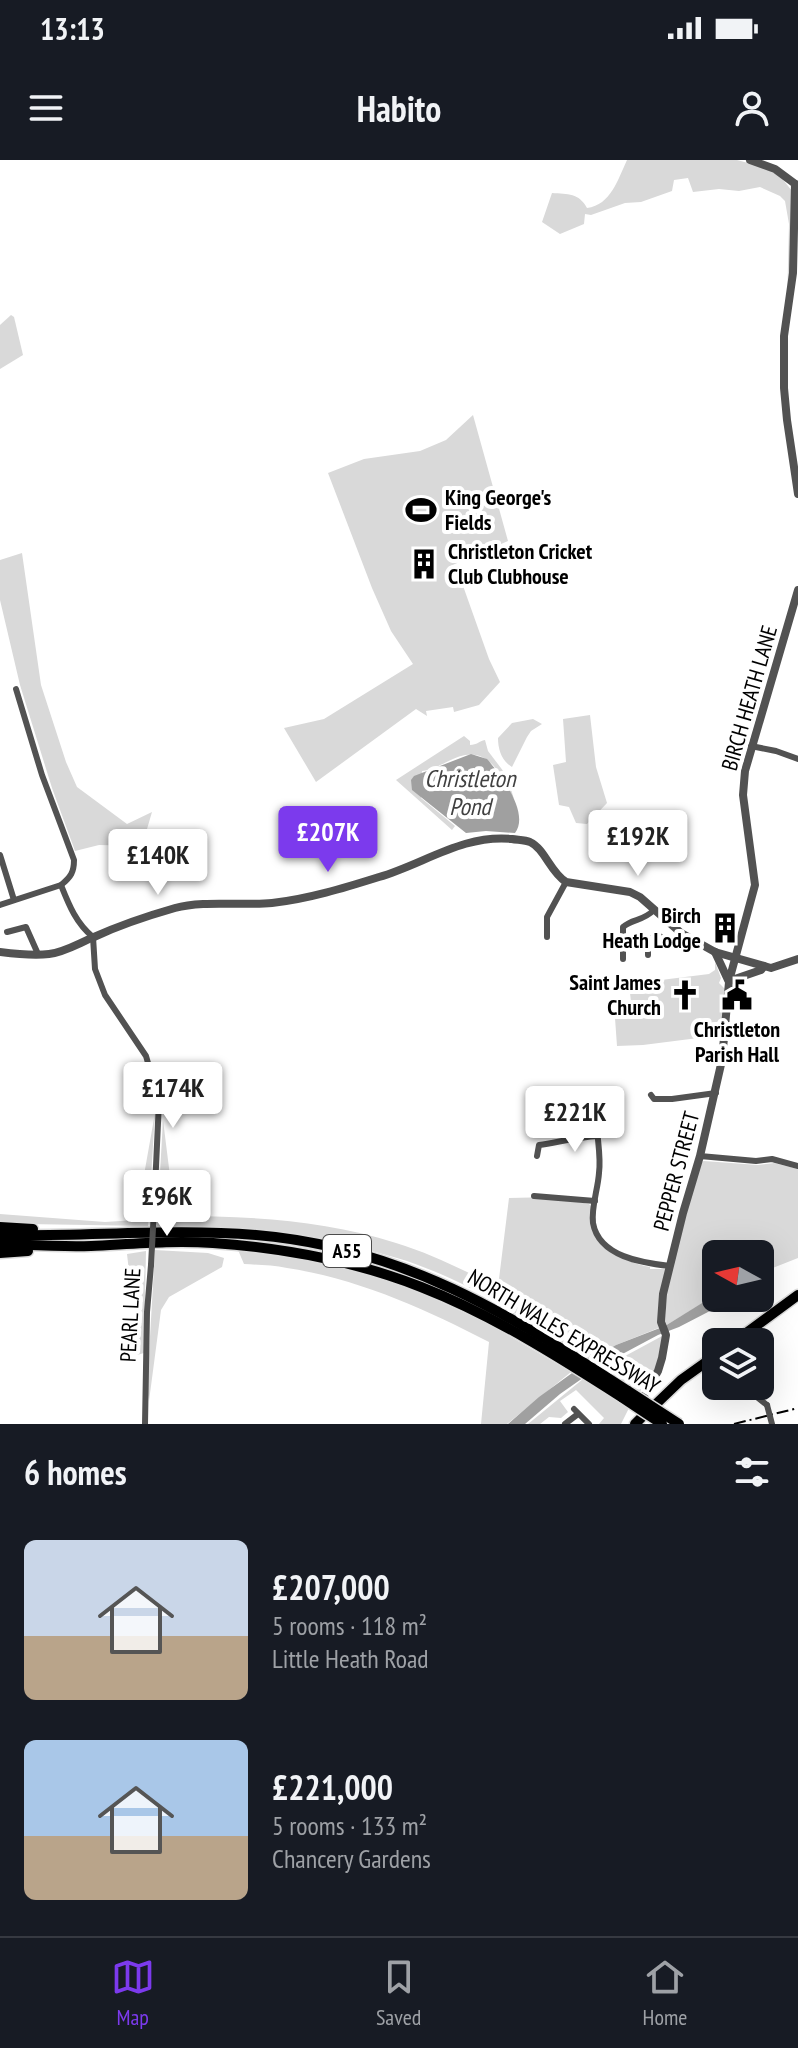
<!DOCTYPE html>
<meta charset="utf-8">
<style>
body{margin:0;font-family:"PT Sans Narrow",sans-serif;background:#242831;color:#f1f3f6;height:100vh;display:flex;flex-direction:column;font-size:30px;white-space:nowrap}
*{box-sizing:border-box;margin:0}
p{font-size:26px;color:#9ea1a6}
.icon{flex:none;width:44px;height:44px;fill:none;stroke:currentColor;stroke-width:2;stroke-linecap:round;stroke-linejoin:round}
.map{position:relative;height:1264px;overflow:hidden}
.side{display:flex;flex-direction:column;background:#171b24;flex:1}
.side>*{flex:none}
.needle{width:52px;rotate:278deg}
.fabs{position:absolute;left:702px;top:1080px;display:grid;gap:16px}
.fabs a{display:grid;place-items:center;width:72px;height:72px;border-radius:12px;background:#171b24;box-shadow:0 8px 32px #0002;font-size:40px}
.price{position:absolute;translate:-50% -68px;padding:0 18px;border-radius:8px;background:#fff;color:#222;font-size:26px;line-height:52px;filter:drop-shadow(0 2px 4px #0008)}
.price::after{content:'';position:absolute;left:50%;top:48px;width:24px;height:18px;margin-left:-12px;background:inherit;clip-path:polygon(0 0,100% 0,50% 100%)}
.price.active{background:#7c3aed;color:#fff}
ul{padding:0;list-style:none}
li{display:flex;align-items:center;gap:24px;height:200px;padding:0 24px}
li span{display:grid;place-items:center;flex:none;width:224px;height:160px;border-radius:12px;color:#555}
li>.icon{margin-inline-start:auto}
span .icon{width:96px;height:96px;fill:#fffc;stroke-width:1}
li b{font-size:34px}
h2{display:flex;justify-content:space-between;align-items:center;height:96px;padding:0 24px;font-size:34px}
.status{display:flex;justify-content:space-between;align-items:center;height:56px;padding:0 40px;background:#171b24;direction:ltr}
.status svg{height:22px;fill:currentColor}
header{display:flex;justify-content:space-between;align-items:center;height:104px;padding:0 24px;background:#171b24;font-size:36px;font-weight:600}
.dock{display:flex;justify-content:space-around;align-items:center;height:112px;border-top:2px solid #363941;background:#171b24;font-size:22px;color:#9ea1a6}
.dock a{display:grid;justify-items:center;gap:4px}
.dock .active{color:#7c3aed}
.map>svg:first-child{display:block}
</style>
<div class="status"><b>13:13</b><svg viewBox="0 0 49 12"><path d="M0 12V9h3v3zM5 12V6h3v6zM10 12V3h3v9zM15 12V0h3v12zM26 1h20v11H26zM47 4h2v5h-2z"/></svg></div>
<header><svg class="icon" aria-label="menu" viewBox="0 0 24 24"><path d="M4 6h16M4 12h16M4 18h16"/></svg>Habito<svg class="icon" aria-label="person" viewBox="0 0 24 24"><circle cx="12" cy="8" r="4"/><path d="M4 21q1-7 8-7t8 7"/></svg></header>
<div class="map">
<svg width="798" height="1264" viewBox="0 0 798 1264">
<rect width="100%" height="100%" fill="#fff"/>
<!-- green -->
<g fill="#d9d9d9">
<path d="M627,0H737L763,7L781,17L792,31V87L787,146L789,64L785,41L780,36L760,27L739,31L719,29L693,32L688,18L674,20L672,31L641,42L625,43L591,55L585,54L584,64L560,74L542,62L552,33C568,34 579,33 587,48C611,45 618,19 627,0Z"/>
<path d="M11,155L14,157L23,195L0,209V165Z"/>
<path d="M473,255L508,381L448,407L462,423L489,499L500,522L479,545L454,552L453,547L426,551L427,556L416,549L316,622L284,568L324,559L413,504L391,471L372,428L328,313L364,299L420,291L446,280Z"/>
<path d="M22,393L41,525L66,602L77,627L127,664L152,652L142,686L99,685L75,691L52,628L20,525L0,440V400Z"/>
<path d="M590,555L596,607L607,643L587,664L576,663L569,647L559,645L553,605L566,602L563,559Z"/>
<path d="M533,559L542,564L531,571L527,577L512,607C502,601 498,590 498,578L512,563Z"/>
<path d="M464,576L470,581V585C477,585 479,581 485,580L488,591L507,616L514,639C503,620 492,590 465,595C450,598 438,609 422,611L421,638L455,666L452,670L396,620Z"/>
<path d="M715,802L721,818L719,823L725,829L721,871L714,874V876L643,885L617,886L614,844L631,842L629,824L709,814L715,810Z"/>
<path d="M155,953L148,1066L27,1064L0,1062V1054L105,1062L136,1060Z"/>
<path d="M163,960L175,1056C249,1056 324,1060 396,1083C432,1094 465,1111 498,1127L509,1038L552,1037L589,1044L591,1046L593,1072C612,1091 622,1102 650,1107V1109H665L661,1167L616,1185L590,1200C529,1161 467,1119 397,1098C351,1084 296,1074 248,1069C218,1067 187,1067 157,1066Z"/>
<path d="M704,1001L758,1005L774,1003L798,1009V1098L760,1113V1094H716V1135L665,1166L667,1129L696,1016L701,1002Z"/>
<path d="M155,1090L208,1093L224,1098L222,1107L169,1137L161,1150L149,1241L147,1229Z"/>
<path d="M238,1090L305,1100L372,1115L428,1136L487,1163L571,1212L507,1264H481L489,1182C425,1149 359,1119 287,1108C273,1105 258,1105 244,1104Z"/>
<path d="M146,1091L144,1193L137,1195L136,1171L127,1094Z"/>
<path d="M664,1175L658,1205L639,1233L603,1208Z"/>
<path d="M583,1219L629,1248L621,1264H599L604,1258L576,1230L560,1241L568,1252L561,1258L549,1257L540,1264H528Z"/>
</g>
<!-- water -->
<g fill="#a0a0a0">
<path d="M471,594L487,599C501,615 530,653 515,673L486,671L466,673L412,630L411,620L414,616Z"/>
<path d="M715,1135L716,1138H735L679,1167L658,1175L600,1206L560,1234L525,1264H508L539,1237L590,1200L616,1185L665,1166Z"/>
</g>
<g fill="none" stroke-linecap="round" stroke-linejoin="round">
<!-- trunk casing -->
<g stroke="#dbdbdb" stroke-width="13">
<g id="trunk">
<path d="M0,1067L33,1069"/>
<path d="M0,1075C85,1077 171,1068 256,1075C402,1087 509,1154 628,1231"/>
<path d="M0,1084C30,1085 61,1087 91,1086C132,1084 173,1080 213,1083C284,1088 355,1101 421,1127C493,1155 559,1197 623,1238"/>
<path d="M0,1093L28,1091"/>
<path d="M734,1182L798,1135"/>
<path d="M656,1244L681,1220L716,1195"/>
<path d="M635,1264L642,1257"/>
</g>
</g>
<!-- minor -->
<g stroke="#525252" stroke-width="6">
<path d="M16,529L42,615L74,700C74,712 71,717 61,725"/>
<path d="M751,586L776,591L798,599"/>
<path d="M0,695L14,740"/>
<path d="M0,745L61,725C69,745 76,763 93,777L95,809L105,835L146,896L159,941L154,1050"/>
<path d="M7,772L26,767L38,794"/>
<path d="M547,777V757L566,722"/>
<path d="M648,795V785L652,778L659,776L672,780L681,773"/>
<path d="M623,799V767C633,758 642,762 654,750"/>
<path d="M651,935L654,939H672L716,933"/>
<path d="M597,969C598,983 601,999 599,1013C598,1029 591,1047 593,1063C599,1097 643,1103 670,1106"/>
<path d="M537,996L539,985C559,982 578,977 598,976"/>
<path d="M700,996L756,1001L772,999L798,1006"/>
<path d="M534,1036L595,1041"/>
<path d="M743,1226L767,1245"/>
<path d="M574,1249L589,1264"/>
<path d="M145,1264L147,1152L151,1105"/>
<path d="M565,1264L578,1254"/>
</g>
<!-- tertiary -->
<g stroke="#525252" stroke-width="8">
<path d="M750,0L775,9L798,26"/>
<path d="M795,24L793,113L784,176V228L787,260L798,334"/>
<path d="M0,792C16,794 32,796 49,794C65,792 79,783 94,777C120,765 147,756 175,748C203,740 242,746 272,743C308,739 344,728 379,717C424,704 463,674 512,679C517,680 525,680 530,682C545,689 550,712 566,722L630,732L640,737L681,773L715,792L771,808L798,799"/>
<path d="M729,821L755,725L743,635L745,611L798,430"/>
<path d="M729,821L761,810L764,806"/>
<path d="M644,1236L658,1211L662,1198L666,1175L661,1162L663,1134L683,1053L700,996L722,900L729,822L715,792"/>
</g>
<!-- trunk -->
<use href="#trunk" stroke="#000" stroke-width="10"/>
<!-- rail -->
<path stroke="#000" stroke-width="2" stroke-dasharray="12 4 2 4" stroke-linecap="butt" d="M734,1264L798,1248"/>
<!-- trunk-bridge casing -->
<g stroke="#dbdbdb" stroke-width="13" stroke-linecap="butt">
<g id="trunk-bridge">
<path d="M628,1231L679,1264"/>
<path d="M623,1238L662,1264"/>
</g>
</g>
<!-- minor-bridge -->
<g stroke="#525252" stroke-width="6">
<path d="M151,1105L154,1050"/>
<path d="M767,1245L772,1264"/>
</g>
<!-- trunk-bridge -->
<use href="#trunk-bridge" stroke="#000" stroke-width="10"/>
</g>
<!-- icons -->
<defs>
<g id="stadium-bare" transform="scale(2.4)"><path d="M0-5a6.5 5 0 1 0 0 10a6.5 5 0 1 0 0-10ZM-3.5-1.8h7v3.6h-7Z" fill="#000" stroke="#fff" stroke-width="2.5" paint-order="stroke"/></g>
<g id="building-bare" transform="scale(2.4)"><path d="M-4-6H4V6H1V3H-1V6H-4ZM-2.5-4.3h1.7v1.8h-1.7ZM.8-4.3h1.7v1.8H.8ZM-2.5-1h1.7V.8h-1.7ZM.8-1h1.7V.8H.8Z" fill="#000" stroke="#fff" stroke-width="2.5" paint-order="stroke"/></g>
<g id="church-bare" transform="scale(2.4)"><path d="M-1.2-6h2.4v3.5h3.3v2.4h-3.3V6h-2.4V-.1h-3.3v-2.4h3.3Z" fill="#000" stroke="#fff" stroke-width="2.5" paint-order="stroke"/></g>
<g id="civic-bare" transform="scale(2.4)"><path d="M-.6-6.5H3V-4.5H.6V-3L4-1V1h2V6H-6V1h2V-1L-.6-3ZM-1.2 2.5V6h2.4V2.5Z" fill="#000" stroke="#fff" stroke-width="2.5" paint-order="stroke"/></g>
</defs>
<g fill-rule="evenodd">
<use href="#stadium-bare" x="421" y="350"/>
<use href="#building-bare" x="424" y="404"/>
<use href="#building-bare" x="725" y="768"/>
<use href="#church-bare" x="685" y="835"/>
<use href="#civic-bare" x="737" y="835"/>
</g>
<g text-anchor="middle" stroke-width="8" stroke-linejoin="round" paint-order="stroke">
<!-- shield labels -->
<rect fill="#fff" stroke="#4c4c4c" stroke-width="2" x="323" y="1075" width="48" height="32" rx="6"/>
<g font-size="20" font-weight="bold" fill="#000">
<text x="347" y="1098">A55</text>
</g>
<!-- poi labels -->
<g font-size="22" font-weight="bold" fill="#000" stroke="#fff" text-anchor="start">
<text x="445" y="345">King George's<tspan x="445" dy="25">Fields</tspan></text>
<text x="448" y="399">Christleton Cricket<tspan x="448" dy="25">Club Clubhouse</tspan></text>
<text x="701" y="763" text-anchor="end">Birch<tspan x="701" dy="25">Heath Lodge</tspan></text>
<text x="661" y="830" text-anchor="end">Saint James<tspan x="661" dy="25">Church</tspan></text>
<text x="737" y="877" text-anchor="middle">Christleton<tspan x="737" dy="25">Parish Hall</tspan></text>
</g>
<!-- street labels -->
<g font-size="22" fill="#000" stroke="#fff">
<text transform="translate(749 538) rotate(-74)" y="8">BIRCH HEATH LANE</text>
<text transform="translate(676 1011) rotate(-75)" y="8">PEPPER STREET</text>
<text transform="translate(130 1155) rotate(-87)" y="8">PEARL LANE</text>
<text transform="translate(564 1171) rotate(31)" y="8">NORTH WALES EXPRESSWAY</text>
</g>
<!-- water labels -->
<g font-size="24" font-style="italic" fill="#414141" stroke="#fff">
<text x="470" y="627">Christleton<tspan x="470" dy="28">Pond</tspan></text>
</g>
</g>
</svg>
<div class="fabs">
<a><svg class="needle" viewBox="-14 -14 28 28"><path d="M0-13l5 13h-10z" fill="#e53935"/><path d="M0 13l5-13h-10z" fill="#9ea1a6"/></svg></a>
<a><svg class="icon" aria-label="layers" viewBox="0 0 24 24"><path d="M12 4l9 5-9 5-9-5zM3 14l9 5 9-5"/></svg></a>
</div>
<b class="price active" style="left:328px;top:714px">£207K</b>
<b class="price" style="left:638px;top:718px">£192K</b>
<b class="price" style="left:158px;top:737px">£140K</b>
<b class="price" style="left:173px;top:970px">£174K</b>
<b class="price" style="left:575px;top:994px">£221K</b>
<b class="price" style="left:167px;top:1078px">£96K</b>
</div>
<section class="side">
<h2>6 homes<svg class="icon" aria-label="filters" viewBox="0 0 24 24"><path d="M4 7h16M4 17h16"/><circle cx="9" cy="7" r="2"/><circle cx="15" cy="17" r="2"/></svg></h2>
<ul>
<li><span style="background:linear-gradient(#c9d6e8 60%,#b9a48a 0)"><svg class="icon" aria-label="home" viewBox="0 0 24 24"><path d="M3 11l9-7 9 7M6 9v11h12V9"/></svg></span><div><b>£207,000</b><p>5 rooms · 118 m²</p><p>Little Heath Road</p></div></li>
<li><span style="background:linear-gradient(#a9c7e8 60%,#b9a48a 0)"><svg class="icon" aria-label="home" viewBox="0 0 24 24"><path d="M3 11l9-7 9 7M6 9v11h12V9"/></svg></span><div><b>£221,000</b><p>5 rooms · 133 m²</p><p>Chancery Gardens</p></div></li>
</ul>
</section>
<nav class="dock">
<a class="active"><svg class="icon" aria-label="map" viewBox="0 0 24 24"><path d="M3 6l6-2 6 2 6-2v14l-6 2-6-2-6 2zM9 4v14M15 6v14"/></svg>Map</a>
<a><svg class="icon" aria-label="saved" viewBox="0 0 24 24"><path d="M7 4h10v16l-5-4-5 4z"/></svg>Saved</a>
<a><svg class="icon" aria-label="home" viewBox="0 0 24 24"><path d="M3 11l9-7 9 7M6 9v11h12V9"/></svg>Home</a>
</nav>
